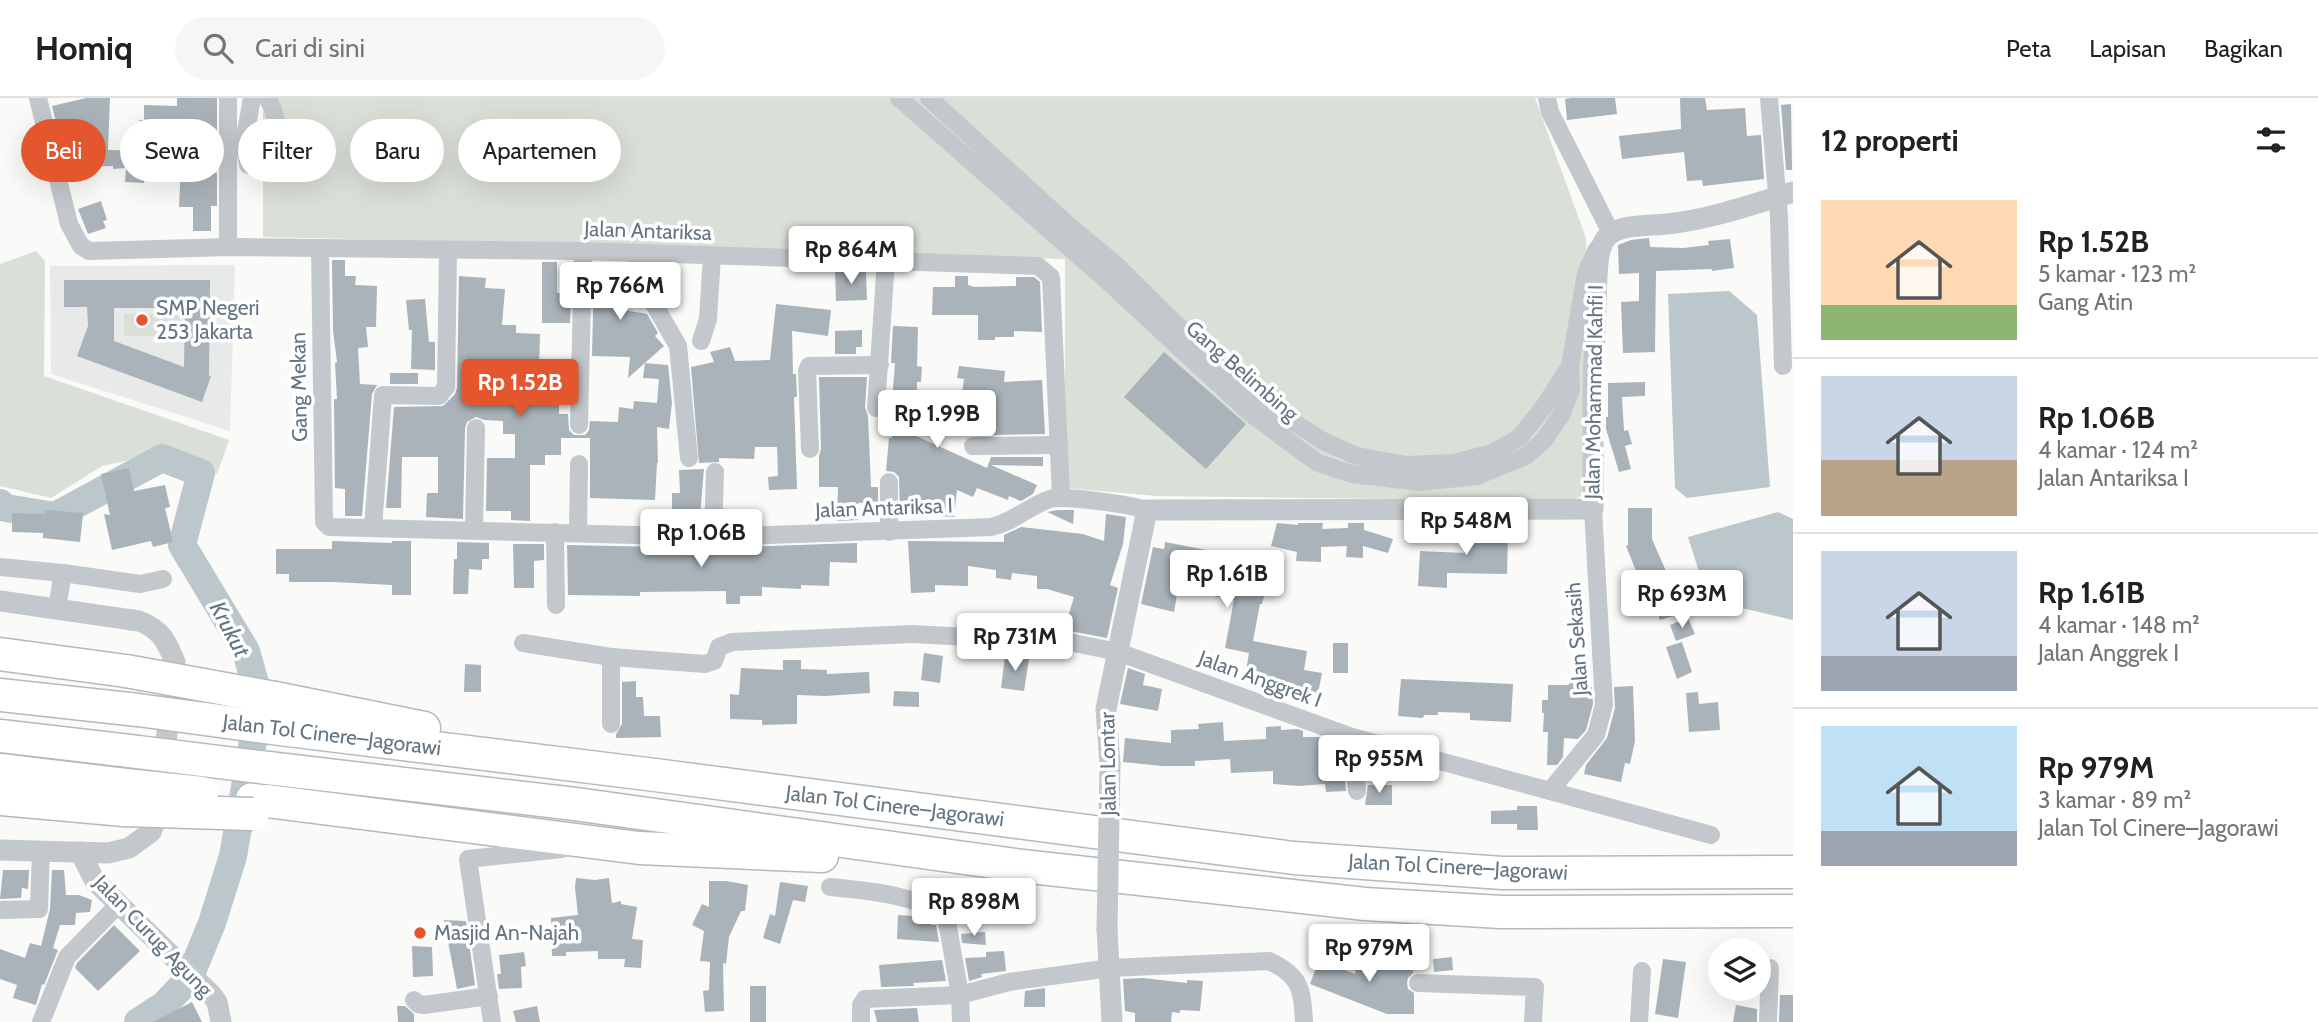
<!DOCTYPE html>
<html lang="id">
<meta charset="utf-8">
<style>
body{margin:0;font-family:Cabin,sans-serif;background:#f6f6f6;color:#202124;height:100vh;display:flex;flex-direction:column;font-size:26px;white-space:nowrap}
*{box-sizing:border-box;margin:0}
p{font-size:23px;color:#757577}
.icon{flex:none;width:38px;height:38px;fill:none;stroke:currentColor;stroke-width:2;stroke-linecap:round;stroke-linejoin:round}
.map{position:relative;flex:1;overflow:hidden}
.details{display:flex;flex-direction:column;background:#fff;width:525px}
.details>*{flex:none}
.hud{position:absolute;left:21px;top:21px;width:665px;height:63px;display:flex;gap:14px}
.fabs{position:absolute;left:1708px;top:840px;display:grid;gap:14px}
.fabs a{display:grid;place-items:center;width:63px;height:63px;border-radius:50%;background:#fff;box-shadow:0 7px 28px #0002;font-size:35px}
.price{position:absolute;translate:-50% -60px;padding:0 16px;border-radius:7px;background:#fff;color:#222;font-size:23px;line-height:46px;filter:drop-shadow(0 2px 4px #0008)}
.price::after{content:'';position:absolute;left:50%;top:42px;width:21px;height:16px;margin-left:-10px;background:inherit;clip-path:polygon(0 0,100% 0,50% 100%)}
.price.active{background:#e4572e;color:#fff}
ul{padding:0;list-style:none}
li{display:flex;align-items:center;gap:21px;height:175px;padding:0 28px}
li+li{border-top:2px solid #e0e0e0}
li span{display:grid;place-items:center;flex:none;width:196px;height:140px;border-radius:0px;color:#555}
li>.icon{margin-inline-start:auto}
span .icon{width:84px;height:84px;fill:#fffc;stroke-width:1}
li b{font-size:30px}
h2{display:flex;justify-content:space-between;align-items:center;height:84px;padding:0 28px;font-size:30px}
.chip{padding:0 24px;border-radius:32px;background:#fff;box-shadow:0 7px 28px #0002;font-size:24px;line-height:63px}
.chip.active{background:#e4572e;color:#fff}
header{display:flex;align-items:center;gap:42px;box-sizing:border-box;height:98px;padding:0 35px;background:#fff;border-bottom:2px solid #e0e0e0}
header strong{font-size:33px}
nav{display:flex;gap:38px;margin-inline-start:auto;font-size:24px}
.search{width:490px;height:63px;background:#f6f6f6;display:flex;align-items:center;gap:18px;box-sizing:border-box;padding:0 24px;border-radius:38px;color:#757577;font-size:26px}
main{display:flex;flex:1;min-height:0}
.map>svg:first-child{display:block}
</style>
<header>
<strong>Homiq</strong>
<div class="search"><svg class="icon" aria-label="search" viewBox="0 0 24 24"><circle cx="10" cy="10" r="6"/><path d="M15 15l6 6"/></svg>Cari di sini</div>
<nav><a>Peta</a><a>Lapisan</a><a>Bagikan</a></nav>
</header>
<main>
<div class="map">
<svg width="1793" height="924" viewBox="0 0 1793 924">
<rect width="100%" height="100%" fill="#fafaf8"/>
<!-- built -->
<path fill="#e8e9e9" d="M235,167L230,333L51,276L50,168Z"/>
<!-- green -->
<g fill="#dadfd7">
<path d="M263,0H1535L1586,140L1589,257L1585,383L1581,398L1572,402L1556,403L1157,398L1065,390V161L663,148L263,139Z"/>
<path d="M36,153L45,163L44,278L229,342L217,376L160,350L145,359L102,368L51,400L0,388V166Z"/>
<rect x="124" y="216" width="56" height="22"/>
</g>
<!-- water -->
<g fill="#bbc7cb">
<path d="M1729,193L1757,217L1770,389L1687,400L1675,390L1668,196Z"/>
<path d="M1778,414L1793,421V522L1708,502L1688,439Z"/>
</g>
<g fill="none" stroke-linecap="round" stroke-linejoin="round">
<!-- river -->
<path stroke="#bbc7cb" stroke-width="28" d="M0,405L6,410L55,418L162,360L201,375L182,447L246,553L260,603L233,758L212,825L189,881L164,907L138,924"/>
</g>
<!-- building -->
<g fill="#aab3b9" fill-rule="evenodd">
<path d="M86,0H110L108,52L142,53L139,22H144V7L177,8V0H217V48H206V75H217V108H211V133H193V109H179L182,46L159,48L158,72L145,71L144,85L125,84L126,70L113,71V68L89,69V71L70,70L64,56L52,8Z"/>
<path d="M1572,0H1615L1617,16L1567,22L1565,1Z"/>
<path d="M1680,0H1705L1707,12L1745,10L1747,38L1761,37L1764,81L1703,88L1702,82L1687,83L1684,54L1622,61L1619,38L1681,31Z"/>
<path d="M1791,6L1792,72H1786L1781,7Z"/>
<path d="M101,103L107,122L103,123L106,130L88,136L78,111Z"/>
<path d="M1649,140L1650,149L1683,150L1709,147L1708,143L1730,141L1734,170L1712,173V171L1656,173L1655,254L1623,255L1621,204L1639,203V175L1619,176L1618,147L1631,142Z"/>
<path d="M332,162H345V178H356L355,187L377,188L376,229H366L368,249L358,250L360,286L377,287L372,296L362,418H345V391L335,390L334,301H337L335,265L337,264L333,232Z"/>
<path d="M542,164H557V195H571L570,225H542Z"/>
<path d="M601,166L624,168V212L647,216L658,235L655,238L664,248L628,280L630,259L592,258L594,173H601Z"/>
<path d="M835,173L866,174L867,202L836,203Z"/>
<path d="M459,178L486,180L485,190L505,191L502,227H516V235L540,236L539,268L569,269L568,289H559V316H568L569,332L574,337H585L589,332L590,323L618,324L619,309L633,311L634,303L657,305L659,281L643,280L645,265L668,267L672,305L669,331L657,329L658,365H657L655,402L590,400V340H561V357H545V367H530V423L511,422V413H486L487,360H515V336H503V323L484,322L476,319L467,324L465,330L463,421L426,419L427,395H438V359H402L401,410H386L394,309L443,308L455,296L457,290Z"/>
<path d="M955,178H968V187L974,189L1016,188V179H1034L1040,184L1042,234L1014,233V239H995V242H978V217H932L933,189H955Z"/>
<path d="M64,182H210L209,278H211L202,304L77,258L88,228L87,209H64ZM114,210H185L184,269L114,243Z"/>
<path d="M425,201L429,244H435V272L411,271L412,232H409L406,202Z"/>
<path d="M776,206L831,212L828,238L792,233L793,276H796L797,299H794L797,391L769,392L768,379L778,378L777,349H755L754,361L719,360V364L699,365L691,269L714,264L710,254L730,249L735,263L770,262Z"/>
<path d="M893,228L918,229L917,268L922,269L921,284H917L916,337H914L987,370L991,359H1043V368L991,367L1037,387L1033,396L1021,403L1009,398L1008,402L977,390L973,399L957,392L954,419L909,416L908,418L900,417L899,379L894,374L886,373L889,340H892L893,317L891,316L895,265H891Z"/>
<path d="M862,232V249H856V256H835V233Z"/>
<path d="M1164,254L1246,326L1206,371L1124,299Z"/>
<path d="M959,268L1005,273L1004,284L1042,282L1045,336L948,338L949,309L960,310L964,281L957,280Z"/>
<rect x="390" y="275" width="28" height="11"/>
<path d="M819,279H867L865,309L868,318L871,389H878V404L858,405V422L837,423L838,389H819V358L821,351Z"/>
<path d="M1645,284V298L1622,299L1624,333L1628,332L1632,346L1625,348L1631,371L1619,374L1606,331V319H1608V285Z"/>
<path d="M129,370L134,393L165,387L170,409L165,410L173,444L153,449L151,443L112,452L104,416L110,417L101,376Z"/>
<path d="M704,371L700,418H672V395H680L679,372Z"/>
<path d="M1628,410H1652V441L1672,487L1663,491L1673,518L1660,522L1651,496L1646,498L1626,448L1628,447Z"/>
<path d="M45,412L83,415L80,444L43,440V435L12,434V415L45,416Z"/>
<path d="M1058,412H1074L1073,426L1047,414Z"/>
<path d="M1106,416L1126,419L1123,446L1110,487L1118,490L1107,540L1064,532L1074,499L1047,491H1037V478L1012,475L1011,482L996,480V472L968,468V488L935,487V494L911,495L908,443L1004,444V437L1021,429L1083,436L1104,443Z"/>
<path d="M1464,424H1494V439H1508L1507,476L1447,475V490L1418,488L1420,453L1464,455Z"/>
<path d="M1277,425L1298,427V425H1323L1322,431L1348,430V425H1364V432L1393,441L1388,455L1363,448V460L1346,459L1347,448L1321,449V464L1296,463L1297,454L1271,448Z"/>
<path d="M332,443L392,445V443H411V497H392V487L334,484H289V476H276V451H332Z"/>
<path d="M457,444L489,445V461H482V472L469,471L468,496H453L454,461H457Z"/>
<path d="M1165,444L1222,455L1219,471L1268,483L1262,506H1260L1253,543L1307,553L1304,572L1322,575L1318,595L1285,589L1286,586L1245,579L1249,555L1225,550L1234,502L1178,491L1174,514L1141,506L1153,449L1164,451Z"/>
<path d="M857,445V465L830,464L829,488L801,487V491L762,489V498H740V506H726V493L640,494V498L568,497L567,447L713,450Z"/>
<path d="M513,446H544V462L534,463V490H514Z"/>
<path d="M1688,520L1695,536L1676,543L1670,527Z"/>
<path d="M1682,544L1692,574L1677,581L1666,549Z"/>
<rect x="1333" y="545" width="15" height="30"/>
<path d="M924,555L943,558L940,585L921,582Z"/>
<path d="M1005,558L1029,561L1024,593L1001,590Z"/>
<path d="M783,562H801V571L827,572V576L869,574L870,595L825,598L797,597V626L762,627V622L730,621V596L739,597L741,570L783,572Z"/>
<path d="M465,566L481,567V594H464Z"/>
<path d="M1128,570L1145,576L1143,587L1162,591L1158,613L1120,606Z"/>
<path d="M1401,581L1513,586L1511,624L1470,622V615L1438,614V617H1424L1423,620L1398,618Z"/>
<path d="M636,583V599H643L644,618H660L661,639L616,640V636L622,626V584Z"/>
<path d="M1585,584L1586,590L1592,589L1593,606L1586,632L1578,641L1564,640L1563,659L1557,667H1547L1548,634H1543L1544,615H1542V602H1548V587H1569V585Z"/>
<path d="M1633,588L1635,643L1630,666L1625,665L1621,684L1584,676L1586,667L1607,640L1615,610L1614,589Z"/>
<path d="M894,593L919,594V609L893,608Z"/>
<path d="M1698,594L1699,606L1718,604L1720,632L1689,634L1686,595Z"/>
<path d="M1223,624L1224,643L1266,641V629L1281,628V632L1297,631L1303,633V639H1318L1325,641V645H1335L1341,647L1346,693L1326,694L1325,686L1299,688L1273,686V673L1231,675L1230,661L1195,663V668H1162L1123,664L1125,640L1171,645V632L1199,631L1198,626Z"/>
<path d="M1368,687H1392V707H1365Z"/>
<path d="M1517,708H1537L1538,732H1517V726H1491V713L1517,712Z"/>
<path d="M3,772H29L28,791L22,790L21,800L0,801Z"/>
<path d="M52,772H64L66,797H79L92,802L90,814L76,815L75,827H60L53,850L58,852L44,887L42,886L36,907L13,900L17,887L0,881V851L25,860L30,845L41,848L50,811Z"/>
<path d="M576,780L595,782L609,780L612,805L621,803V806L637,809L632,841L643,842L641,870L624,869L625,861H598V853L566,854V858H552L551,820L578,817L575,790Z"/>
<path d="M709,783H726L748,787L745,813H741L729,839L726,866L723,865L724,913L705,914L703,893L709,892L710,864L700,863L704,833L692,827L702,806L709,809Z"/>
<path d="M780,784L808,788L805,804L793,802L780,846L763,840L770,816L775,818Z"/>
<path d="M898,817L915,818V821L931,823V827H936L939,844L897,841Z"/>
<path d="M444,822L466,823L475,887L457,891Z"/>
<path d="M114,827L140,853L98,893L75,870L77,865Z"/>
<path d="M985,834L986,847L962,845L961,836Z"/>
<path d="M412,848L432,849L433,878L413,879Z"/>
<path d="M1357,850L1368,851V867L1397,868V865L1413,866V875L1408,880L1407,885L1408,891L1414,895V916H1387L1310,886L1319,862L1355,876Z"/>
<path d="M1004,853L1006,873L981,876L982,879L969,883L965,860L986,859V854Z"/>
<path d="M524,854L526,868L521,869L522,890L499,891L497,876H501L499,857Z"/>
<path d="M1452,859L1453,872L1434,874L1433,861Z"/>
<path d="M1663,861L1686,864L1678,920L1655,916Z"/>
<path d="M942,862L946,883L913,885L914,888L881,889L879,867Z"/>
<path d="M1143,880L1187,885V882L1203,883L1200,913L1180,912V915L1172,914L1171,924H1135V915L1125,913L1123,881Z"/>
<rect x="750" y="888" width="16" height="36"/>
<path d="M1045,890V909H1024L1025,893Z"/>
<path d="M1780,897H1793V924H1779Z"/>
<path d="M192,904L202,924H153Z"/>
<path d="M1736,907L1757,911V924H1733Z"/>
<path d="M397,908H405L414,916V924H398Z"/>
<path d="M537,908L540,924H516L513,913Z"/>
<path d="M917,910L919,924H877L874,912Z"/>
</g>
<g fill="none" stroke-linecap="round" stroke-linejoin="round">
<!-- motorway casing -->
<g stroke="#b4b9bd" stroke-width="35">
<g id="motorway">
<path d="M0,556L126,573"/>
<path d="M0,597L138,612"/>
<path d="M275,600L424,630"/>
<path d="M272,630L655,677L1294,760L1502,775L1793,774"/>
<path d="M0,638L138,654"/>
<path d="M268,670L575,706L1022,768L1365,806L1501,814L1793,813"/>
<path d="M0,672L126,687"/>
<path d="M0,701L124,712"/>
<path d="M252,701L639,750L822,758"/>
</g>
</g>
<!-- minor -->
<g stroke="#c3c8cc" stroke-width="18">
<path d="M38,0L69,126L81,148L89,153L228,149L583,153L1038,168L1051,179L1061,399"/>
<path d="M252,0L244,45L248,67C283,69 282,22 267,0"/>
<path d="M899,0L1104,180L1250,315L1318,365L1352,376L1420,384L1477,378L1526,358L1544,342L1561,317L1571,291L1570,268L1586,175L1597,151"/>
<path d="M929,0L1068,127L1115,166L1224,274L1266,307L1325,344L1357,358L1407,367L1454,365L1492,355L1519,340L1543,310L1570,268"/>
<path d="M1547,0L1550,14L1611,135"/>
<path d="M1769,0L1779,119L1783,268"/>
<path d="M228,149V0"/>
<path d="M320,151L324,424L329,429L713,439L991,429C1014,424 1029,408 1050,401C1065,397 1132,407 1147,412"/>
<path d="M635,155L638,178L678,248L689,360"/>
<path d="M701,243L708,221L712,158"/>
<path d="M876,310L886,162"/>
<path d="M579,327L583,153"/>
<path d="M973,348L1059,347"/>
<path d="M810,351L807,273L809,268L880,267"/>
<path d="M889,384V434"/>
<path d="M373,430L383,297L439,298L446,289L448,153"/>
<path d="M474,432L476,330"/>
<path d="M555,434L556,507"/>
<path d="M578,434L579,366"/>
<path d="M713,439L715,374"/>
<path d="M0,469L63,475L140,486L163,481"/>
<path d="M57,510L63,475"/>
<path d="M523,545L611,559L705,566L714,563L719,549L732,544L911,536L1069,544L1118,554L1352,639L1711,737"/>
<path d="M611,559V626"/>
<path d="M1352,639L1357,693"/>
<path d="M1550,693L1596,637L1604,607L1593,411"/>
<path d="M830,789C871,793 911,796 946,818L960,897L961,924"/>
<path d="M0,812L39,811L41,753"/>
<path d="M1418,885L1535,889L1533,924"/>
<path d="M414,902L418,906L424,907L489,898"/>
<path d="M41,924L67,859L118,807"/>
<path d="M492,924L468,761L562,751"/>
<path d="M861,924V907L865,901L960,897L1009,884L1110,870L1269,863C1301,878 1302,891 1304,924"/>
<path d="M1639,924L1642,873"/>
<path d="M1768,924L1770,870"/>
</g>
<!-- tertiary -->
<g stroke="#c3c8cc" stroke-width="21">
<path d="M0,503L139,523C161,531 167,544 175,564L158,715L151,734L129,750L108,755L0,752"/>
<path d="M1110,666L1106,611L1147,412L1593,411V291L1597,178C1598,164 1598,147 1609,137C1622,126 1650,128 1667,126C1711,121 1751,107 1793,94"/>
<path d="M80,754L95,783L211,896L217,904L221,924"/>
<path d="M1107,831L1112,924"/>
</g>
<!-- motorway -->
<use href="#motorway" stroke="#fff" stroke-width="32"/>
<!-- motorway-bridge casing -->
<g stroke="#b4b9bd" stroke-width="35" stroke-linecap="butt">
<g id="motorway-bridge">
<path d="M126,573L275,600"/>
<path d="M138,612L272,630"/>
<path d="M138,654L268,670"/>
<path d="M126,687L202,695"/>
<path d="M124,712L253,716"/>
</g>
</g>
<!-- tertiary-bridge -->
<path stroke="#c3c8cc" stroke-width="21" d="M1107,831L1110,666"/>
<!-- motorway-bridge -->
<use href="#motorway-bridge" stroke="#fff" stroke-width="32"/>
</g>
<!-- markers -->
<g fill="#e4572e" stroke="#fff" stroke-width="2.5">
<circle cx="142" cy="222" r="7"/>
<circle cx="420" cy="835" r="7"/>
</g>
<g text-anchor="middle" stroke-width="7" stroke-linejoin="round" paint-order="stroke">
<!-- street labels -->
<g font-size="21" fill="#657683" stroke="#fff">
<text transform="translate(648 133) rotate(2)" y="7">Jalan Antariksa</text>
<text transform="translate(1242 273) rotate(41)" y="7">Gang Belimbing</text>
<text transform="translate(299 289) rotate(-91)" y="7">Gang Mekan</text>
<text transform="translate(1594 294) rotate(-89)" y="7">Jalan Mohammad Kahfi I</text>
<text transform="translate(884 410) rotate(-2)" y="7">Jalan Antariksa I</text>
<text transform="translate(1577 541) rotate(-94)" y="7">Jalan Sekasih</text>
<text transform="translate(1260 581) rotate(20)" y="7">Jalan Anggrek I</text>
<text transform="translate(332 637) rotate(7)" y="7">Jalan Tol Cinere–Jagorawi</text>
<text transform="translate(1108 666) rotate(-91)" y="7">Jalan Lontar</text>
<text transform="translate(895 708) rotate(7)" y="7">Jalan Tol Cinere–Jagorawi</text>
<text transform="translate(1458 769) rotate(3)" y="7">Jalan Tol Cinere–Jagorawi</text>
<text transform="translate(153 838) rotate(46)" y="7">Jalan Curug Agung</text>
</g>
<!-- poi labels -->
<g font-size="21" fill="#657683" stroke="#fff" text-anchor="start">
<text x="156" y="217">SMP Negeri<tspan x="156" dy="24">253 Jakarta</tspan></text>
<text x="434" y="842">Masjid An-Najah</text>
</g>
<!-- water labels -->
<g font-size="23" font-style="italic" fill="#60757c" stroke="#fff">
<text transform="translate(230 531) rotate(62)" y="8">Krukut</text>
</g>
</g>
</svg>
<div class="fabs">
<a><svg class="icon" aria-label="layers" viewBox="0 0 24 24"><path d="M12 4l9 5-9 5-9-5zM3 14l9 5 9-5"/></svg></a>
</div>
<b class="price" style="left:851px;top:188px">Rp 864M</b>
<b class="price" style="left:620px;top:224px">Rp 766M</b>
<b class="price active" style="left:520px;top:321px">Rp 1.52B</b>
<b class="price" style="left:937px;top:352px">Rp 1.99B</b>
<b class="price" style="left:1466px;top:459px">Rp 548M</b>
<b class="price" style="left:701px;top:471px">Rp 1.06B</b>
<b class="price" style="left:1227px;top:512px">Rp 1.61B</b>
<b class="price" style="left:1682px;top:532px">Rp 693M</b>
<b class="price" style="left:1015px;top:575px">Rp 731M</b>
<b class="price" style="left:1379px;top:697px">Rp 955M</b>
<b class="price" style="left:974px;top:840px">Rp 898M</b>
<b class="price" style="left:1369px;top:886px">Rp 979M</b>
<div class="hud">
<a class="chip active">Beli</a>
<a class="chip">Sewa</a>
<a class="chip">Filter</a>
<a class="chip">Baru</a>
<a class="chip">Apartemen</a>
</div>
</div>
<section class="details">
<h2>12 properti<svg class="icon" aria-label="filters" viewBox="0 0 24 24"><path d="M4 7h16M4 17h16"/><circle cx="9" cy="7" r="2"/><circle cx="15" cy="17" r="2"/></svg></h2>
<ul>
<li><span style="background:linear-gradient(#ffd9b3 75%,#8fb573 0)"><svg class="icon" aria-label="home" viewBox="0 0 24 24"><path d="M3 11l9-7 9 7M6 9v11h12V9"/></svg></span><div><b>Rp 1.52B</b><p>5 kamar · 123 m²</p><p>Gang Atin</p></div></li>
<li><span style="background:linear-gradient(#c9d6e8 60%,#b9a48a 0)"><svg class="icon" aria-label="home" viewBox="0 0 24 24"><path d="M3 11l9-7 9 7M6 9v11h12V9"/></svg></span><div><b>Rp 1.06B</b><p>4 kamar · 124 m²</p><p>Jalan Antariksa I</p></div></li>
<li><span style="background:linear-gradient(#c9d6e8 75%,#9aa5b1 0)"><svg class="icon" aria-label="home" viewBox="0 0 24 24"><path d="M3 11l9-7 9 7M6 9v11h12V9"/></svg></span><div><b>Rp 1.61B</b><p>4 kamar · 148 m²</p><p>Jalan Anggrek I</p></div></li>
<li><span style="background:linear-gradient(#bfe0f5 75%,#9aa5b1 0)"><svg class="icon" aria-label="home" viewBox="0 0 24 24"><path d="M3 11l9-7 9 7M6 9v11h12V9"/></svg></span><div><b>Rp 979M</b><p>3 kamar · 89 m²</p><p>Jalan Tol Cinere–Jagorawi</p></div></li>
</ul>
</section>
</main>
